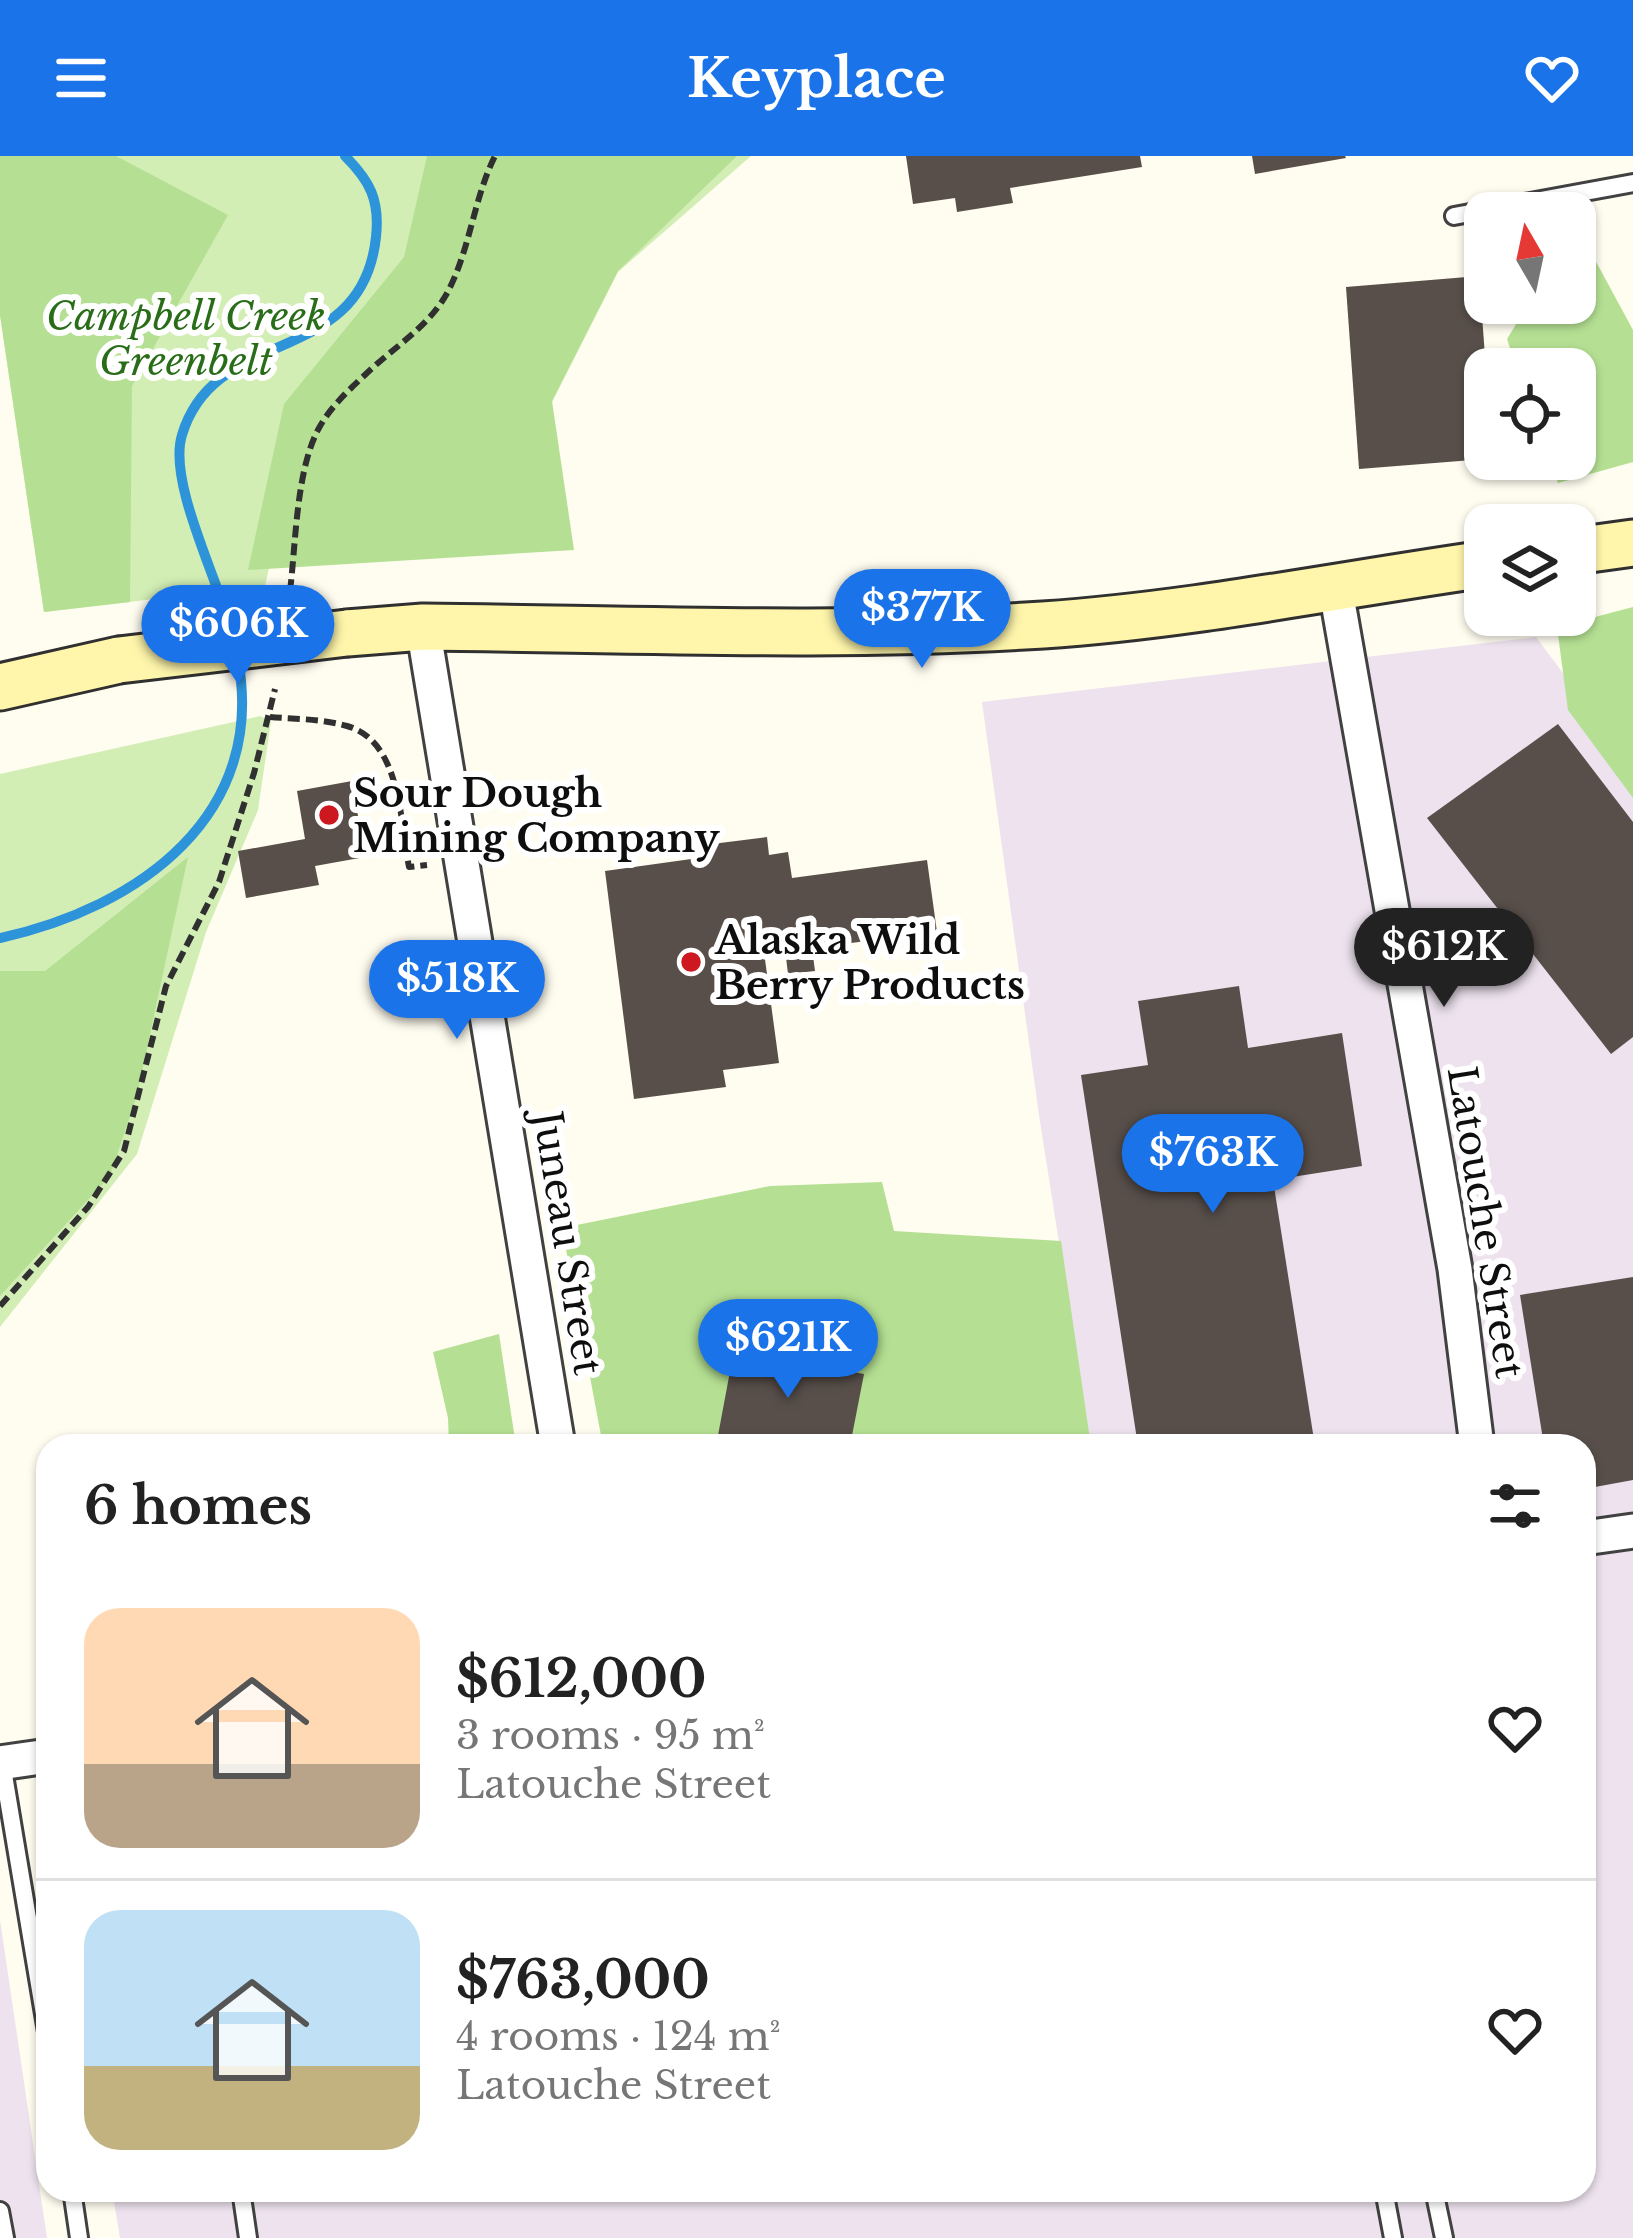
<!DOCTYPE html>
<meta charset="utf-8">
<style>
body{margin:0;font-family:"Libre Baskerville",serif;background:#f2f2f2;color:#222;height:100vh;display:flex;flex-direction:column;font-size:45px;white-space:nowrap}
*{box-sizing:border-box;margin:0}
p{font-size:39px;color:#767676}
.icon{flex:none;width:66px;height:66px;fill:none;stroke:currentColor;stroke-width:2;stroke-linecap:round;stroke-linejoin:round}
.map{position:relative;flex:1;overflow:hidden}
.sheet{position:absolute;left:36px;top:1278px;width:1560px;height:768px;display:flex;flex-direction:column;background:#fff;border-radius:36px;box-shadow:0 3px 9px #0004}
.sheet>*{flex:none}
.needle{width:78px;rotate:351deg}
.tools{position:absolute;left:1464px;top:36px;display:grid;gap:24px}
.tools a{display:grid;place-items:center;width:132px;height:132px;border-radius:24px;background:#fff;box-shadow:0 3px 9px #0004;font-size:60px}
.price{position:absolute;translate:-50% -102px;padding:0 27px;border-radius:42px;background:#1a73e8;color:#fff;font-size:39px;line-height:78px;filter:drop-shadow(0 3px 6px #0008)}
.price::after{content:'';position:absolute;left:50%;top:72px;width:36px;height:27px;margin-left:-18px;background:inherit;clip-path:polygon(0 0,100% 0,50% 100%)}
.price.on{background:#222;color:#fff}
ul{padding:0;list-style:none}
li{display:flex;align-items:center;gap:36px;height:300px;padding:0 48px}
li+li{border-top:3px solid #e0e0e0}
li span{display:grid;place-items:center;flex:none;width:336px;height:240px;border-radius:36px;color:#555}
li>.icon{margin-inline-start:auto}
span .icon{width:144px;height:144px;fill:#fffc;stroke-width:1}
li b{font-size:51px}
h2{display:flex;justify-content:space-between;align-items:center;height:144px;padding:0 48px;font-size:51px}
header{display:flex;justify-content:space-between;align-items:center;height:156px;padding:0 48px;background:#1a73e8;color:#fff;font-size:54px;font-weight:700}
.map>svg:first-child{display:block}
</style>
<header><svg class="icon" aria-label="menu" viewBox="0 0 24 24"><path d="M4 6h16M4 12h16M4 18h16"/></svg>Keyplace<svg class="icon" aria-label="heart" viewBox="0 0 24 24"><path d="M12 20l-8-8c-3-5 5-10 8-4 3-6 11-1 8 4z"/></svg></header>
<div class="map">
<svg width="1633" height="2082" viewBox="0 0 1633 2082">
<rect width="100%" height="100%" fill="#fffcf0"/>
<!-- industrial -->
<g fill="#ede2ee">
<path d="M1536,481L1633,611V2082H120L112,2034H1584V1290H1091L1039,959L982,546Z"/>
<path d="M0,1764L47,2082H0Z"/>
</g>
<!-- green -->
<g fill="#d2eeb5">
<path d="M0,0H751L618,116L540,270L286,334L265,430L44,456L0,159Z"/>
<path d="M260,560L271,565L258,654L206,776L137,998L0,1171V618Z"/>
</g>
<!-- forest -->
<g fill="#b5e093">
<path d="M0,0H116L228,59L132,230L130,446L44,456L0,159Z"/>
<path d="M427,0H737L618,115L552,245L574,394L248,414L284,248L404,101Z"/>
<path d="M1587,89L1633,174V306L1558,327L1549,303H1575V213H1517L1507,183L1529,147H1575V95Z"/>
<path d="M1633,451V642L1568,554L1557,471Z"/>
<path d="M188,701L137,939L110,1020L0,1140V815H45Z"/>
<path d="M882,1026L894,1075L1061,1085L1091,1290H603L562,1072L770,1030Z"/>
<path d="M499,1178L516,1290H449L448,1262L433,1196Z"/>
</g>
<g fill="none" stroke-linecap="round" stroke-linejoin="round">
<!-- stream -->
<g stroke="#2e94da" stroke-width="10">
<path d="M233,481C221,429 167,327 182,279C215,168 362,213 376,81C380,44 370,25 345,0"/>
<path d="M0,782C138,752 270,659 237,499"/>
</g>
</g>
<!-- building -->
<g fill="#584f4a">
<path d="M906,0H1140L1142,11L1010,32L1013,47L957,56L955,42L913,48Z"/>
<path d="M1252,0H1345L1346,2L1255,18Z"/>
<path d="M1479,120L1486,213L1485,303L1359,313L1346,131Z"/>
<path d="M1558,568L1633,666V881L1611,898L1427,662Z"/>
<path d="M352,625L365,701L315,710L319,729L246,742L238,695L305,683L297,635Z"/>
<path d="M767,681L769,699L788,696L792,722L927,704L937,776L812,792L815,815L788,818L785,793L764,796L779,907L723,914L726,931L634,943L605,715L713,700L712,688Z"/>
<path d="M1239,830L1248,892L1342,877L1362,1010L1273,1024L1315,1290H1138L1081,919L1148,909L1138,845Z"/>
<path d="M1633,1121V1324L1584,1333V1290H1544L1520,1139Z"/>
<path d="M783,1179L811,1184L806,1207L864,1218L850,1290H716L734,1194L779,1203Z"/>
</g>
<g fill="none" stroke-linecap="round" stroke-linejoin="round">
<!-- service casing -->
<g stroke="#414141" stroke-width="22">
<g id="service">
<path d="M1454,60L1633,27"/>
<path d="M2,1607L48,1882"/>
<path d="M72,2034L79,2082"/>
<path d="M241,2034L248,2082"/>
<path d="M1384,2034L1393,2082"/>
<path d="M1434,2034L1444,2082"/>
<path d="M0,2055L5,2082"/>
</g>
</g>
<!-- minor casing -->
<g stroke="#414141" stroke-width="39">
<g id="minor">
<path d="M1335,429L1455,1113L1477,1290"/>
<path d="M423,471L558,1290"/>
<path d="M1584,1382L1633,1375"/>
<path d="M0,1607L48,1600"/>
</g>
</g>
<!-- secondary casing -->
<g stroke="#303030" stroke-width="51">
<g id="secondary">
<path d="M1575,395L1633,387"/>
<path d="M347,477L423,471C629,473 837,482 1043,469C1191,459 1338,429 1485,408"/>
<path d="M0,531L119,504"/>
</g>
</g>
<!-- path -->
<g stroke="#303030" stroke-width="6" stroke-dasharray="12 6" stroke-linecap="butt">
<path d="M290,435C296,387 296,314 319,272C331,250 349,234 367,217C394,191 427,172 446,139C470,96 473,44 495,0"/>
<path d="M270,561C295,563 323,563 347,570C401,585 400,665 409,711L427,709"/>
<path d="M0,1150L88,1051L124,995L166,830L219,726L254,617L275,533"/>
</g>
<!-- service -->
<use href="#service" stroke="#fff" stroke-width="16"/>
<!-- minor -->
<use href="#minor" stroke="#fff" stroke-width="33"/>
<!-- secondary -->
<use href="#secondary" stroke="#fff6ab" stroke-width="45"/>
<!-- secondary-bridge casing -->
<g stroke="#303030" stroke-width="51" stroke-linecap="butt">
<path id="secondary-bridge" d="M119,504L347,477"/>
</g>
<!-- secondary-bridge -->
<use href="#secondary-bridge" stroke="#fff6ab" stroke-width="45"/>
</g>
<!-- markers -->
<g fill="#cd181f" stroke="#fff" stroke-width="4.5">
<circle cx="329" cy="659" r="12"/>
<circle cx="691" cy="806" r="12"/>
</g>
<g text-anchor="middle" stroke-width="12" stroke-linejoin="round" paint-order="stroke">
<!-- park labels -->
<g font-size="39" font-style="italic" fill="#296d18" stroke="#fff">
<text x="186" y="174">Campbell Creek<tspan x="186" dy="45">Greenbelt</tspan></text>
</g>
<!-- poi labels -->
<g font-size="39" font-weight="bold" fill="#0e0e0e" stroke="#fff" text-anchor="start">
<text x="353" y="651">Sour Dough<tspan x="353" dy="45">Mining Company</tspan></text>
<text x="715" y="798">Alaska Wild<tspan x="715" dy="45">Berry Products</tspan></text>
</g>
<!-- street labels -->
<g font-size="39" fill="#0e0e0e" stroke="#fff">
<text transform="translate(1486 1066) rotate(81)" y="14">Latouche Street</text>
<text transform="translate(568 1087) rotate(81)" y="14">Juneau Street</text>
</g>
</g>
</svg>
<div class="tools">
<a><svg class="needle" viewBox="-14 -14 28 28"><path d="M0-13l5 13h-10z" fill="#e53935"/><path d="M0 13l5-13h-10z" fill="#767676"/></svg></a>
<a><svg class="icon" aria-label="locate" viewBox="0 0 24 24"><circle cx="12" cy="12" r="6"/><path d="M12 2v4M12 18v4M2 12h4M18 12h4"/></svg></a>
<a><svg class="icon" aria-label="layers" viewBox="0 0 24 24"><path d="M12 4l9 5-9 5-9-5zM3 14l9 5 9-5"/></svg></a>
</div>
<b class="price" style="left:922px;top:515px">$377K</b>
<b class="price" style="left:238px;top:531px">$606K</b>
<b class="price on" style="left:1444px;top:854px">$612K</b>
<b class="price" style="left:457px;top:886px">$518K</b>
<b class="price" style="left:1213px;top:1060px">$763K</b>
<b class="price" style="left:788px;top:1245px">$621K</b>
<section class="sheet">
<h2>6 homes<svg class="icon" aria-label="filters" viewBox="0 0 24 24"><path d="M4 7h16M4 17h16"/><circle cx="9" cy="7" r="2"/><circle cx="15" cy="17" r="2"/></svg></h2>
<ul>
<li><span style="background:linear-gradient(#ffd9b3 65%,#b9a48a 0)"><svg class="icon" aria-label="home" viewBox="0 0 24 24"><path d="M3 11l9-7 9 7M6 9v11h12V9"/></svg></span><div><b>$612,000</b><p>3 rooms · 95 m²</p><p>Latouche Street</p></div><svg class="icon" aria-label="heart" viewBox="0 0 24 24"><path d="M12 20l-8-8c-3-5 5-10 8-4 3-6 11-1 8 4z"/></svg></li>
<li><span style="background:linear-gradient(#bfe0f5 65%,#c2b280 0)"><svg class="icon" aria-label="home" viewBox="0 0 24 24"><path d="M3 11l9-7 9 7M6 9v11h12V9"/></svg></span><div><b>$763,000</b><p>4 rooms · 124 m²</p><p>Latouche Street</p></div><svg class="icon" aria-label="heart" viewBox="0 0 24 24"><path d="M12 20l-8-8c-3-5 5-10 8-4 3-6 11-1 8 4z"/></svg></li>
</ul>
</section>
</div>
